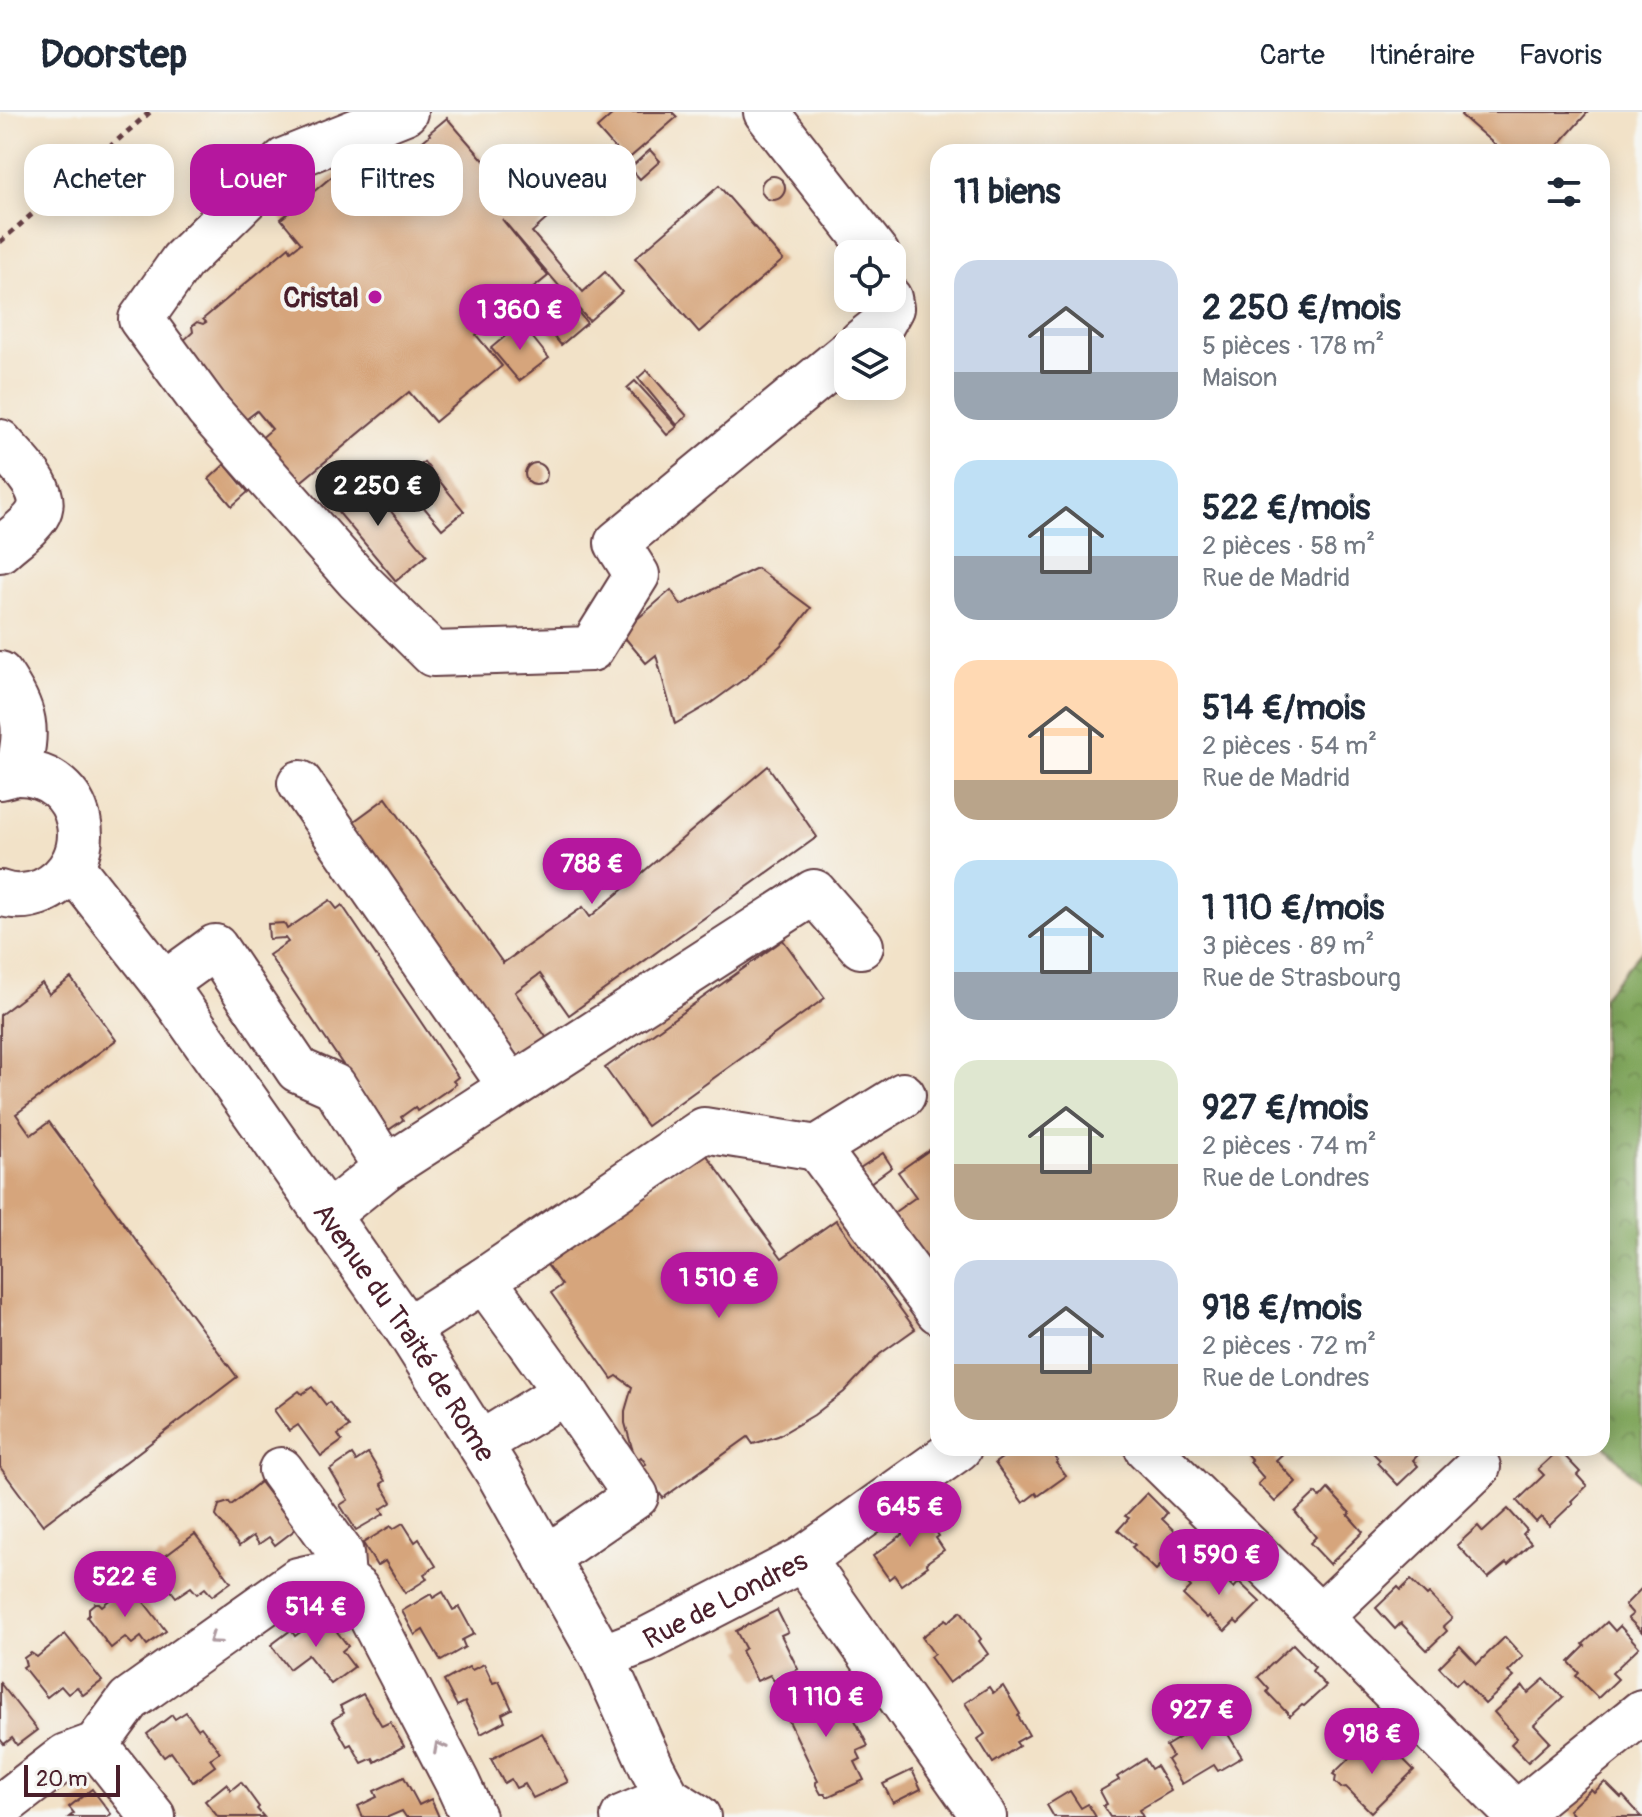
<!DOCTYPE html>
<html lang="fr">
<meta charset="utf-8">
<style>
body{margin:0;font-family:Pangolin,sans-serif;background:#f2f2f3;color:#1f2937;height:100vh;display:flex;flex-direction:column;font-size:30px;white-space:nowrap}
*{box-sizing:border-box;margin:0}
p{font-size:26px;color:#747a83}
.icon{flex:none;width:44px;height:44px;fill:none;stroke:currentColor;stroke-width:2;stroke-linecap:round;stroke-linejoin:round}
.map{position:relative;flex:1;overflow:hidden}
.side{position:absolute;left:930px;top:32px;width:680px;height:1312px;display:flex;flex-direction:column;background:#fff;border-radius:24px;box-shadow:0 4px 20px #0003}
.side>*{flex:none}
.hud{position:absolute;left:24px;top:32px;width:760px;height:72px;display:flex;gap:16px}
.buttons{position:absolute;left:834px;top:128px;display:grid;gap:16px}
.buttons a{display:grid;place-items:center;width:72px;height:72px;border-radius:16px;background:#fff;box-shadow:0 4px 20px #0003;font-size:40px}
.scale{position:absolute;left:24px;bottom:20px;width:96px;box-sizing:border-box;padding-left:8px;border:4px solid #4a1f2b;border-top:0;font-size:22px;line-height:28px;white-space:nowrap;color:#4a1f2b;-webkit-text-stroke:6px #f6f6f2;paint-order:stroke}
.price{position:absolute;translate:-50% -68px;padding:0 18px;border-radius:28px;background:#b5179e;color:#fff;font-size:26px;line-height:52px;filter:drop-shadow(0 2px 4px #0008)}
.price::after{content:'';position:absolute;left:50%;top:48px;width:24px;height:18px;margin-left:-12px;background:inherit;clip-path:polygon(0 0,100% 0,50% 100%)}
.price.active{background:#222;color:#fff}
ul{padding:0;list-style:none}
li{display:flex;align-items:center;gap:24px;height:200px;padding:0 24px}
li span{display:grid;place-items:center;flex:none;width:224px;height:160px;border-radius:24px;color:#555}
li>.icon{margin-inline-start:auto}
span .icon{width:96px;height:96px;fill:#fffc;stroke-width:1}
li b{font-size:34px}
h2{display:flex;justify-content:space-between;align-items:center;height:96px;padding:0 24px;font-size:34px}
.tag{padding:0 28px;border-radius:24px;background:#fff;box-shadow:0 4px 20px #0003;font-size:28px;line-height:72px}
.tag.active{background:#b5179e;color:#fff}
header{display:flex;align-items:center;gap:48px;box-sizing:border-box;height:112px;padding:0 40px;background:#fff;border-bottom:2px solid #e0e1e3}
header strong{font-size:38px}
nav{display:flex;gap:44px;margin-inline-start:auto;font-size:28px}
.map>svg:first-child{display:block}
</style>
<header>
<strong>Doorstep</strong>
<nav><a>Carte</a><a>Itinéraire</a><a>Favoris</a></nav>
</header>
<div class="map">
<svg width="1642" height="1705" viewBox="0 0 1642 1705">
<defs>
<pattern id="forest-crowns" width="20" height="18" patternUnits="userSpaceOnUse" patternTransform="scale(2)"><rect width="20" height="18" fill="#80a65b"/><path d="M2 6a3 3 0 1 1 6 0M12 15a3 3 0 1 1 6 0" fill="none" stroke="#6b874b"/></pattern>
</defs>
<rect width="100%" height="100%" fill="#f6f6f2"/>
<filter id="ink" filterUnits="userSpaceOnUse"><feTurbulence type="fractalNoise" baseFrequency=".0125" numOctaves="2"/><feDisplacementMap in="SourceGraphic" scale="16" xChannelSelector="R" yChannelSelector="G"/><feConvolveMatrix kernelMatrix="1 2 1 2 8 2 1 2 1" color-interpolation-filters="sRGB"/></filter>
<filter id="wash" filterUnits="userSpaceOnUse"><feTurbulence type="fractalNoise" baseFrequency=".006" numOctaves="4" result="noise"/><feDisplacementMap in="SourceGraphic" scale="32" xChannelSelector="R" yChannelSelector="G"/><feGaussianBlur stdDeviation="1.8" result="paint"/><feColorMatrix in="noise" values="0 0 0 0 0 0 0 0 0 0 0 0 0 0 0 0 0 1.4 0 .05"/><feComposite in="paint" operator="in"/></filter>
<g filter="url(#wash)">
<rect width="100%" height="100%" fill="#f2e2c8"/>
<!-- forest -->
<path fill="url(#forest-crowns)" stroke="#656243" stroke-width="2" d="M1642,838V1374L1602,1330V885Z"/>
<g id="blocks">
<!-- building -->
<g fill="#d6a57b">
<path d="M615,0H672L677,5L626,49L597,16Z"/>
<path d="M1463,0H1588L1552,40H1503L1461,3Z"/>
<path d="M447,6L513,82L531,67L557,98L532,120L583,180L605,160L622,180L589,209L502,107L548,164L476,223L502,254L435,310L409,280L297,373L259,328L272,317L257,299L244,309L180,232L193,220L192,214L197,210L203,212L206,210L203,207L289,135L291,139L301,131L281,107L360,41L380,65L430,23L429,21Z"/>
<path d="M650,38L660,49L640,67L630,56Z"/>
<circle cx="773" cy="76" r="12"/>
<path d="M719,74L783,148L699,220L635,146Z"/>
<path d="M570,190L587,211L561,233L544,212Z"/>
<path d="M521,211L549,246L519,269L491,236Z"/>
<path d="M647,258L687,304L677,313L638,266Z"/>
<path d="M635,269L677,315L667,323L627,276Z"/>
<path d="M424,350L464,399L442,417L402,369Z"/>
<circle cx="536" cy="362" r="11"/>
<path d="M225,352L248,380L232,394L209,367Z"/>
<path d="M362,364L427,443L396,469L329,389Z"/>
<path d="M757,456L811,496L781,533L748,564L711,591L675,612L656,543L646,551L621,521L671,478L681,493Z"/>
<path d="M768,654L817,725L569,903L540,862L515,880L548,928L516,950L349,713L386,686L503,851L583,795L590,805Z"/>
<path d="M330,788L337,797L342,793L458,965L453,969L456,972L417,999L415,995L401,1005L403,1008L390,1017L387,1018L269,843L288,830L285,826L269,827L268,812L284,811L287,817Z"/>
<path d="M783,828L825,886L647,1014L605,956Z"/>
<path d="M71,866L116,928L16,1002L31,1023L49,1010L237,1265L43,1413L0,1355V903L42,871L49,882Z"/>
<path d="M938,1032V1166L892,1102L916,1085L898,1060Z"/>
<path d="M703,1038L782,1146L836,1108L915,1217L880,1242L844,1280L814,1303L778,1324L753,1332L748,1325L663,1386L641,1355L646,1352L641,1345L637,1348L632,1336L625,1311V1299L632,1275L617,1264L612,1267L551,1181L562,1173L545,1150Z"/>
<path d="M883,1041L892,1055L870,1071L860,1056Z"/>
<path d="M312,1275L326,1293L329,1290L349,1315L338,1323L342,1329L321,1344L298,1313L289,1319L274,1298L299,1279L302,1282Z"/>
<path d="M1016,1336H1049L1058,1349L1056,1351L1066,1364L1038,1384L1036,1381L1023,1391L995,1351Z"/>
<path d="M1246,1336H1298L1292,1341L1288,1337L1276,1348L1296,1370L1275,1390L1258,1372L1264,1366L1250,1350L1252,1348L1243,1338Z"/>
<path d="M1368,1336H1425L1413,1348L1418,1354L1398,1373L1377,1351L1380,1348Z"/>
<path d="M1559,1338L1580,1360L1577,1363L1587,1374L1571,1389L1573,1391L1549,1414L1541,1405L1536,1410L1517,1389L1544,1363L1538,1357Z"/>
<path d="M368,1341L385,1369L381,1372L392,1390L381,1397L384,1402L356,1418L340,1393L348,1388L330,1358L352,1343L356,1349Z"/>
<path d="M260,1370L296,1417L275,1433L269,1425L259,1432L253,1424L239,1434L216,1404L219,1393L229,1390L231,1393Z"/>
<path d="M1328,1377L1350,1401L1348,1403L1363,1420L1330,1452L1310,1431L1316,1425L1295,1400L1315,1381L1320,1386Z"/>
<path d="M1147,1381L1167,1401L1162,1407L1189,1433L1169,1453L1165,1449L1156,1458L1132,1435L1135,1433L1118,1418L1129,1406L1125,1404Z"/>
<path d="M1508,1397L1527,1418L1523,1422L1531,1431L1508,1453L1506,1451L1488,1466L1457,1433L1478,1414L1483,1420Z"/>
<path d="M921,1398L939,1424L936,1426L944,1438L926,1451L928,1454L901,1473L894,1463L889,1467L873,1444L903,1422L898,1415Z"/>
<path d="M403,1411L415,1430L419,1427L436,1454L424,1462L427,1467L405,1481L385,1449L377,1454L363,1431L391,1414L393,1417Z"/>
<path d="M195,1422L231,1470L212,1484L205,1476L197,1482L191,1475L176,1485L152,1454L155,1453L153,1449L159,1442L164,1445Z"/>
<path d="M1207,1449L1234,1476L1239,1470L1260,1490L1238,1512L1235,1509L1225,1519L1209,1504L1207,1506L1183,1483L1191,1475L1186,1470Z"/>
<path d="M1411,1468L1427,1484L1429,1482L1452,1506L1443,1514L1447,1519L1427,1538L1401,1511L1395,1517L1376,1496L1398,1475L1401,1478Z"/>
<path d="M130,1472L166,1519L147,1533L141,1525L132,1532L125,1525L111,1536L87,1505L89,1503V1496L95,1491H99L102,1494Z"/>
<path d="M1642,1476V1520L1628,1506L1633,1502L1625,1493Z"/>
<path d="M443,1480L453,1498L459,1495L474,1522L462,1528L465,1535L441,1549L423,1518L415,1523L402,1499L431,1482L433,1486Z"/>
<path d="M777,1498L788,1520L781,1523L798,1557L774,1569L770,1563L757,1569L741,1539L745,1536L736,1519Z"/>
<path d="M961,1499L981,1527L979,1529L988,1542L949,1571L930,1545L934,1542L922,1525L946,1507L948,1510Z"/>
<path d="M324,1503L348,1534L342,1539L354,1555L331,1572L308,1543L289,1557L271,1533L291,1518L295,1524Z"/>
<path d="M1607,1510L1615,1519L1620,1514L1639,1535L1612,1561L1618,1567L1598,1586L1576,1564L1579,1561L1569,1550L1585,1534L1583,1532Z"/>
<path d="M65,1522L102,1569L83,1583L77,1575L68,1582L61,1574L47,1585L23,1555L26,1553L24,1546L31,1541L37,1545Z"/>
<path d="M1505,1525L1523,1545L1508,1560L1514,1565L1485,1592L1462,1567L1456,1573L1439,1555L1460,1534L1477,1552Z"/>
<path d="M1293,1532L1315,1555L1312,1559L1326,1574L1304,1594L1302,1593L1290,1604L1267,1580L1269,1577L1258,1565Z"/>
<path d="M484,1552L493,1571L499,1569L512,1597L502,1602L505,1609L481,1622L465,1590L457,1594L444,1569L469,1555L472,1558Z"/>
<path d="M1544,1567L1563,1586L1534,1613L1550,1630L1528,1650L1511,1632L1517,1626L1494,1600L1523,1574L1528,1581Z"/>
<path d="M0,1571L37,1618L17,1633L12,1626L4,1632L0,1627Z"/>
<path d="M817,1572L825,1590L831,1587L835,1594L846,1590L868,1634L857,1639L861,1647L855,1650L864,1668L827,1685L825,1682H821L816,1673V1670L818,1669L788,1607H782L779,1599L781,1595L780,1591Z"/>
<path d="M1003,1574L1020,1602L1018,1604L1029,1623L1016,1630L1019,1634L993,1651L978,1627L985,1622L965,1591L989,1575L993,1581Z"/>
<path d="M363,1582L382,1614L390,1610L404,1634L375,1650L373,1646L362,1651L351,1632L347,1634L332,1608L344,1601L340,1594Z"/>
<path d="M186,1600L198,1617L201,1615L220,1640L210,1647L215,1654L193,1670L171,1640L164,1645L147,1622L172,1603L175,1607Z"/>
<path d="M1214,1608L1222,1621L1226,1619L1242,1645L1218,1659L1214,1653L1182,1672L1167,1648L1172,1644L1166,1634L1194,1617L1195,1620Z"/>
<path d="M542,1621L568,1670L533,1686L525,1672L516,1676L511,1667L504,1671L491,1647Z"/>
<path d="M1363,1633L1377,1648L1383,1642L1388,1647L1396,1640L1414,1658L1371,1700L1346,1675L1341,1676L1335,1670L1336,1664L1333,1662Z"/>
<path d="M1145,1647L1151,1657L1156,1654L1171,1679L1139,1698L1143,1705H1110L1103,1694L1107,1692L1100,1679L1119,1668L1117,1665Z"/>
<path d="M912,1658L921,1677L893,1691L883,1672Z"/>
<path d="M404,1665L419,1693L431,1687L439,1705H406L402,1699L388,1705H363L358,1694L377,1685L374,1679Z"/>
<path d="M241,1670L259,1695L257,1697L264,1705H218L205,1689L226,1672L231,1678Z"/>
<path d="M1605,1670L1621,1686L1623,1684L1642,1705H1575L1569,1698L1591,1677L1594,1680Z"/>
<path d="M92,1677L111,1702L108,1705H69L74,1701L69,1695Z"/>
<path d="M1070,1679L1081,1696L1088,1692L1096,1705H1054L1047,1693Z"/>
</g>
</g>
</g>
<g filter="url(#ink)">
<use href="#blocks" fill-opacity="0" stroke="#633c43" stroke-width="2"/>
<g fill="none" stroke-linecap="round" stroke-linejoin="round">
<!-- minor casing -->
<g stroke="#633c43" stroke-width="48">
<g id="minor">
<path d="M405,0L285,48L182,149L141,207L208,298L357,467L433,542L591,537L637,463L617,431L848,241"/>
<path d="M766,0L877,142"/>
<path d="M861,230L881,214L891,196L889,186"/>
<path d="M0,330C15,348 52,379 37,403C30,415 10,428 0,438"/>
<path d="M0,562C26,601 29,616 17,661"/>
<path d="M0,665C6,664 13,661 18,661C85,661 104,750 43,779C29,785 14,786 0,781"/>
<path d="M300,671L511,975"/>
<path id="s1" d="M72,755L164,872L407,1217L500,1364L602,1545L652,1656L668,1686L698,1705"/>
<path d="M164,872L215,835L298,958L334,974L386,1056L326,1104"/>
<path d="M817,1036L938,1199"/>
<path d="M386,1056L814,780L861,834"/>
<path d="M407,1217L484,1168"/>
<path d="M480,1332L565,1280"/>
<path d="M1147,1336L1320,1505L1519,1705"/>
<path d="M281,1358L341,1441L343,1466"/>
<path d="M546,1446L636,1384L565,1280L484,1168L704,1018L817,1036L903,983"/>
<path d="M803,1447L984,1705"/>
<path d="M1320,1505L1478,1355"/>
<path id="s2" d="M602,1545L646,1528L803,1447L959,1336"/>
<path d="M96,1633L153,1705"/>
<path d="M0,1695L66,1644L96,1633L129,1588L298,1468C324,1461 336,1460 357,1478L457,1670L473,1705"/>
<path d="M1516,1702L1642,1600"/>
<path d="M623,1705L668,1686"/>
</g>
</g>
<!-- path -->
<path stroke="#633c43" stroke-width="5" stroke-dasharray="6 6" stroke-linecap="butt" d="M0,130L150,0"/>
<!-- minor -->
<use href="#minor" stroke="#fff" stroke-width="44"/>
</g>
<!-- one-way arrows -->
<defs><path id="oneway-chevron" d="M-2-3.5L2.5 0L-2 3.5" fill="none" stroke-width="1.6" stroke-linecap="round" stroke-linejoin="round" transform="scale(2)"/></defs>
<g stroke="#ae9aa0">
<use href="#oneway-chevron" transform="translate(214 1527) rotate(145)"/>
<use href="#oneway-chevron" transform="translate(439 1635) rotate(-118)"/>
</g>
</g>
<!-- markers -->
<circle fill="#b5179e" stroke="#f6f6f2" stroke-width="3" cx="375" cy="185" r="8"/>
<g text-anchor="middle" stroke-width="8" stroke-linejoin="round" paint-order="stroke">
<!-- poi labels -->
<g font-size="28" font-weight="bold" fill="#4a1f2b" stroke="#f6f6f2" text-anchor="end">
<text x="359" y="195">Cristal</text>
</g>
<!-- street labels -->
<g font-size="28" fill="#4a1f2b" stroke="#f6f6f2">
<text dy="10" stroke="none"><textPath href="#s1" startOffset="572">Avenue du Traité de Rome</textPath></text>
<text dy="10" stroke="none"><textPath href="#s2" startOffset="136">Rue de Londres</textPath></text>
</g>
</g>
</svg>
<div class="buttons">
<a><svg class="icon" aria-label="locate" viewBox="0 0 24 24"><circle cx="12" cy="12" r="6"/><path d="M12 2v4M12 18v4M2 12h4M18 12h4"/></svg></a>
<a><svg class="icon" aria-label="layers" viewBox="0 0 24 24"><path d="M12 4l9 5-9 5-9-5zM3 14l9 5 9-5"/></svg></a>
</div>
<div class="scale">20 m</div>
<b class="price" style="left:520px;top:240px">1 360 €</b>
<b class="price active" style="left:378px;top:416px">2 250 €</b>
<b class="price" style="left:592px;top:794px">788 €</b>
<b class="price" style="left:719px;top:1208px">1 510 €</b>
<b class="price" style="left:910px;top:1437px">645 €</b>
<b class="price" style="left:1219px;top:1485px">1 590 €</b>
<b class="price" style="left:125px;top:1507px">522 €</b>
<b class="price" style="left:316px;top:1537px">514 €</b>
<b class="price" style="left:826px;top:1627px">1 110 €</b>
<b class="price" style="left:1202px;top:1640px">927 €</b>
<b class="price" style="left:1372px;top:1664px">918 €</b>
<div class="hud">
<a class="tag">Acheter</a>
<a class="tag active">Louer</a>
<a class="tag">Filtres</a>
<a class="tag">Nouveau</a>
</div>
<section class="side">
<h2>11 biens<svg class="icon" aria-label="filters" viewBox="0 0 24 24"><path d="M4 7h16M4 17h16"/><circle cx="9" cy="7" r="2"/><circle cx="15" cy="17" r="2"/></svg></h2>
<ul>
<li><span style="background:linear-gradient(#c9d6e8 70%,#9aa5b1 0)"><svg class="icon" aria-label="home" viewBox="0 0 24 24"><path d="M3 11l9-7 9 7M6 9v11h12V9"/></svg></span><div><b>2 250 €/mois</b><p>5 pièces · 178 m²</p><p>Maison</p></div></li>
<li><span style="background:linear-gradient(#bfe0f5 60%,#9aa5b1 0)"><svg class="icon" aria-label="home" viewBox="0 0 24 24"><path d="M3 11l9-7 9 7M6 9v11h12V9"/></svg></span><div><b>522 €/mois</b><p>2 pièces · 58 m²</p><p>Rue de Madrid</p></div></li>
<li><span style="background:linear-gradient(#ffd9b3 75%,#b9a48a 0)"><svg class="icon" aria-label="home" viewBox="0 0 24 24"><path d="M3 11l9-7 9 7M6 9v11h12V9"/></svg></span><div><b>514 €/mois</b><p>2 pièces · 54 m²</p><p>Rue de Madrid</p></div></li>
<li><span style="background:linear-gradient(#bfe0f5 70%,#9aa5b1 0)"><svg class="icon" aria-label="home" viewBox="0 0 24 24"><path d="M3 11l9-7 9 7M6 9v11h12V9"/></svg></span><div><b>1 110 €/mois</b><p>3 pièces · 89 m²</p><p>Rue de Strasbourg</p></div></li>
<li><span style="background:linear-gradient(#dfe7d0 65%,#b9a48a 0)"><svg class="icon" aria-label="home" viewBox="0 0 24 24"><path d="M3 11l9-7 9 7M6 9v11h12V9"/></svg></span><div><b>927 €/mois</b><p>2 pièces · 74 m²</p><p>Rue de Londres</p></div></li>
<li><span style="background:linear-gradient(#c9d6e8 65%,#b9a48a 0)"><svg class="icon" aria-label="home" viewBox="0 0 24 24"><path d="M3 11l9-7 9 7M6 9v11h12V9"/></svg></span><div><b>918 €/mois</b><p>2 pièces · 72 m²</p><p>Rue de Londres</p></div></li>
</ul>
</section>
</div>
